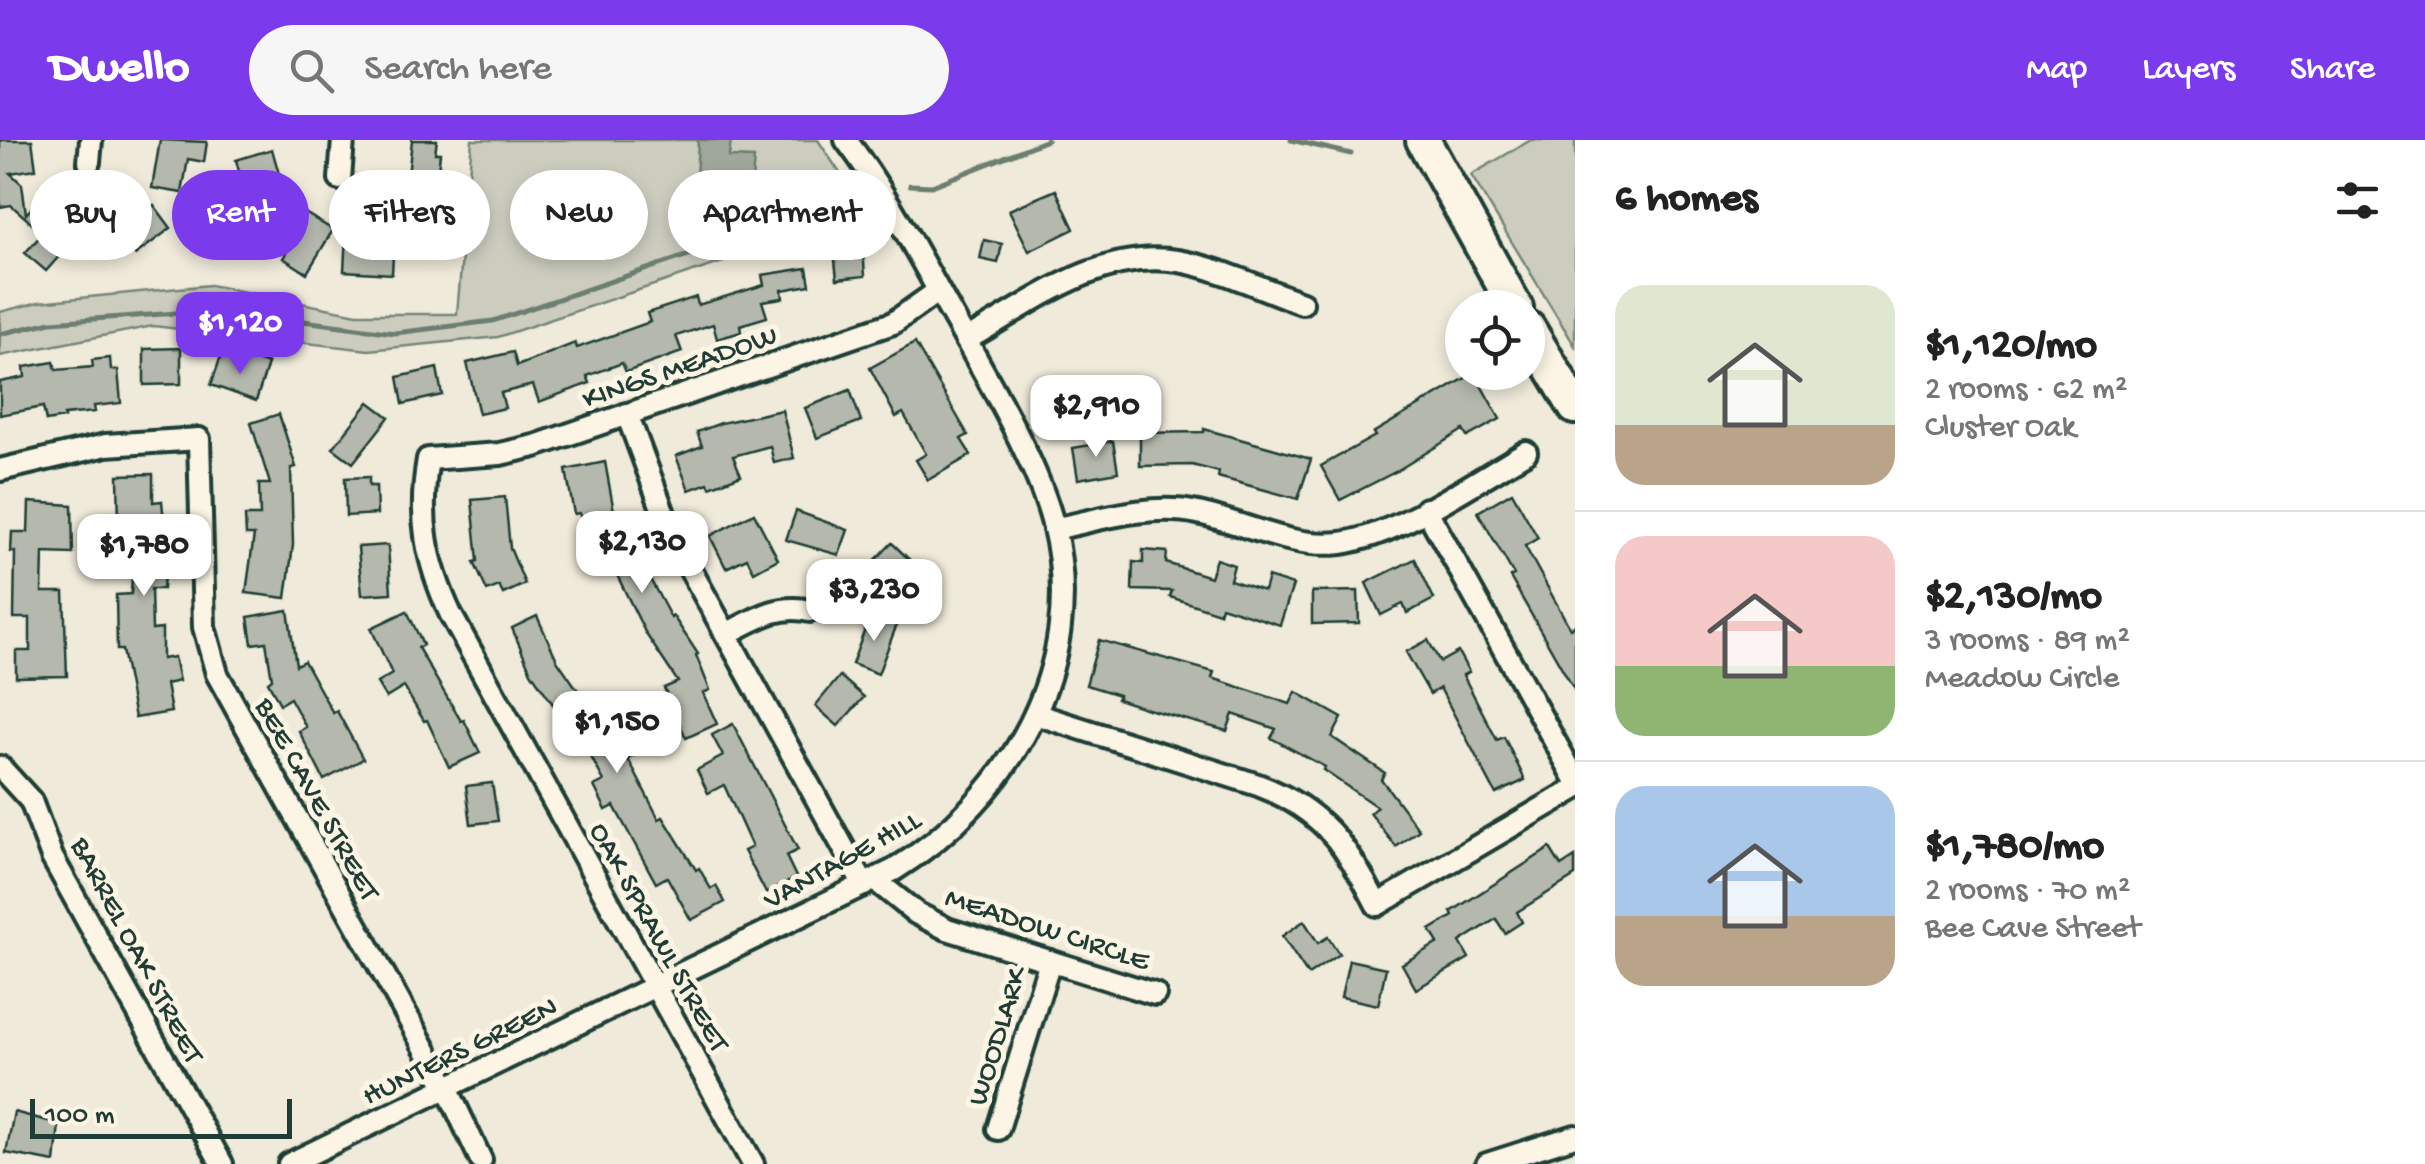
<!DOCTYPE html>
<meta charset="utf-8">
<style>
body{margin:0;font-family:"Gochi Hand",sans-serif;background:#f6f6f6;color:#222;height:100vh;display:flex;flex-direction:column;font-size:38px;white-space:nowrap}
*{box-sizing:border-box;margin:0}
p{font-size:32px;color:#767676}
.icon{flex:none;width:55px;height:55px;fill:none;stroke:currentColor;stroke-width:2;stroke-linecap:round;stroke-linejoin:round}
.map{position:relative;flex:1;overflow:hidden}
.drawer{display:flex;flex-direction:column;background:#fff;width:850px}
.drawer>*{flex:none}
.top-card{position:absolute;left:30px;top:30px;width:950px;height:90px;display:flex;gap:20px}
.fabs{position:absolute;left:1445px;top:150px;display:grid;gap:20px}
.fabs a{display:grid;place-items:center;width:100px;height:100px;border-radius:50%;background:#fff;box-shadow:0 5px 15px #0003;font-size:50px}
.scale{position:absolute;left:30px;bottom:25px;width:262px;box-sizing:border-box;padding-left:10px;border:5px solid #1f3d34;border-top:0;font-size:28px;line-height:35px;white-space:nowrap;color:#1f3d34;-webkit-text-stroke:8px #fcf5e5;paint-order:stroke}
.price{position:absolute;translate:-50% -85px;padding:0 22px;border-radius:20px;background:#fff;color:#222;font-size:32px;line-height:65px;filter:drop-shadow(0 2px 5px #0008)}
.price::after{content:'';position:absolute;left:50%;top:60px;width:30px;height:22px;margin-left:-15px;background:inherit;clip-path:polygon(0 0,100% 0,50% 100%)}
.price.active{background:#7c3aed;color:#fff}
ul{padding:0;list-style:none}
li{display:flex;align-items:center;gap:30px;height:250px;padding:0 40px}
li+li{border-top:2px solid #e0e0e0}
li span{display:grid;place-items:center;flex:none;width:280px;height:200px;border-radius:30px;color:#555}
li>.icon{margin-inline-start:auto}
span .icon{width:120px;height:120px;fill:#fffc;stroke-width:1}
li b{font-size:42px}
h2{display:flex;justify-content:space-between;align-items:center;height:120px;padding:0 40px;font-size:42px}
.chip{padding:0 35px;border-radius:45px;background:#fff;box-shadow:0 5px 15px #0003;font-size:35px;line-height:90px}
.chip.active{background:#7c3aed;color:#fff}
header{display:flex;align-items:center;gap:60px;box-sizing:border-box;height:140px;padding:0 50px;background:#7c3aed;color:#fff}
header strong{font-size:48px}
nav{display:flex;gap:55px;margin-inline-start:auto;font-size:35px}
.search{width:700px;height:90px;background:#f6f6f6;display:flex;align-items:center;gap:25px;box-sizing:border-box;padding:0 35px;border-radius:55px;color:#767676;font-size:38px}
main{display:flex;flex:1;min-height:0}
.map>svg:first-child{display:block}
</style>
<header>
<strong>Dwello</strong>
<div class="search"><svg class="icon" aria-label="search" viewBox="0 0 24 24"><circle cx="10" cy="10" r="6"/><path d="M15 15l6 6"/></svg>Search here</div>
<nav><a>Map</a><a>Layers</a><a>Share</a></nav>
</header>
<main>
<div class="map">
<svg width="1575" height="1024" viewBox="0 0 1575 1024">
<rect width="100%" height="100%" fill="#efeada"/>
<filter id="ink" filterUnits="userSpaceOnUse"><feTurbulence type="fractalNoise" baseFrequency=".01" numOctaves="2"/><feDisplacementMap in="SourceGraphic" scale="20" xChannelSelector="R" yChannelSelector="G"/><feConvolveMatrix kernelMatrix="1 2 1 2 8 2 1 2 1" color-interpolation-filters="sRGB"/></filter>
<g filter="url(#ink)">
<!-- green -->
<g fill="#cccdbf" stroke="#76857a" stroke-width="2.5">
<path d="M472,0H818L867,74L498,197L369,210L153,186L0,216V172L39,162L210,145L357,174H457Z"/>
<path d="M1531,0H1575V206L1471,35Z"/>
</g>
<!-- water -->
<path fill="#9fa89a" stroke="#6c7d71" stroke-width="2.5" d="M698,0H731L729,17L754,18L752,42L696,40Z"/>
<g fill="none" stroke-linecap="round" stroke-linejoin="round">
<!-- stream -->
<g stroke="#6c7d71" stroke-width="5">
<path d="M1291,0L1351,14"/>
<path d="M910,45L932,46L1047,0"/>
<path d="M0,194L51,182L219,170L395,193L493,181L846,62L856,51"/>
</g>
</g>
<!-- building -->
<g fill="#b5b9ad" stroke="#1f3d34" stroke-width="2.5">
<path d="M0,0H32L36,29L10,33L22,44L26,74L40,59L79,94L46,131L25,113L43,93L11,65L0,67Z"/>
<path d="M160,0L207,2L204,22L188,19L182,53L152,48Z"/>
<path d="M412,0H437L435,13H440L435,57L406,54Z"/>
<path d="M272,9L286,59L249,69L236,20Z"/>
<path d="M1056,50L1074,89L1029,111L1009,70Z"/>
<path d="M290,64L333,90L307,133L283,118L297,94L279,83Z"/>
<path d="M154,65L171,88L135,115L118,92Z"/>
<path d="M346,93L394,96L392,134L344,131Z"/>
<path d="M984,100L1002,104L998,123L980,119Z"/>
<path d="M863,108L865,136L837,139L834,111Z"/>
<path d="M807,128L810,145L782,150L783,158L762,161L767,177L740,185L741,192L717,199L713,184L676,196L682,212L626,232L622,223L587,236L590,243L539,262L533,245L501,253L505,268L479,274L467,223L513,212L517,226L575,203L577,208L650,182L647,173L696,157L698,165L764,145L762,135Z"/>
<path d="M915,203L968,295L961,299L971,315L928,340L916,320L926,314L903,273L896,277L870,228Z"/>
<path d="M181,208V244L144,245V209Z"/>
<path d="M221,216L245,224L248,217L268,224L256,261L211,245Z"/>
<path d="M110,218L111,230H118L121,263L94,266L95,272L64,275V278L46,281L43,267L0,275V242L25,237L24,227L54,222L56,230L93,227L92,220Z"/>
<path d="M437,228L442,255L403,264L398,237Z"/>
<path d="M1474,233L1500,279L1467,297L1463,290L1395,332L1340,360L1321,326L1375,296L1373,293Z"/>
<path d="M850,250L861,281L817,298L805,268Z"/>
<path d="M369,262L389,277L353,323L333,308Z"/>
<path d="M782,270L794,318L774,323L770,306L733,316L741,335L710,347L708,343L689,350L676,316L702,306L697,292L721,283Z"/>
<path d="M279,274L296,327L291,328L293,405L286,458L246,453L254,395H246L245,376H260L259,344H270L251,283Z"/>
<path d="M1204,289L1311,319L1298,359L1218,337L1219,332L1192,325L1140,326V293L1204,292Z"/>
<path d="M1113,301L1118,332L1078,339L1073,308Z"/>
<path d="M605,322L615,377L623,374L634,398L623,403L634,430L643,426L671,478L673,476L698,514L696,515L710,550L703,553L717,584L686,598L664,548L678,542L646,494L613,427L604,431L579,373L574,374L566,330Z"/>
<path d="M153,334V362L162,361L166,403L163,449H151L152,490L162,489V519L174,517L179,541L166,544L171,572L135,578L122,510H117L116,455L131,454L135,388L119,389L118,335Z"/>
<path d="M369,337V346H376L377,374L346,376L345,338Z"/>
<path d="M1512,352L1538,398L1525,406L1570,488L1575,485V551L1510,437L1514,435L1478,372Z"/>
<path d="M505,357L510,408L525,444L503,454L499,446L487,451L474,422L478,421L472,360Z"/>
<path d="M29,362L72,365L73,414L43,413L42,452H64L67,536L16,537V511H30V478H14L15,412H11L12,392H28Z"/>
<path d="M796,371L848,390L839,415L786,400Z"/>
<path d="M754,373L778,419L754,432L747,418L726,428L710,396Z"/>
<path d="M892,403L917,427L888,457L863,433Z"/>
<path d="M388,405L391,453L362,455L358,407Z"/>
<path d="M1143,410L1167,412L1166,423L1210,437L1216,419L1234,425L1230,440L1264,451L1268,437L1293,445L1280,485L1221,466L1219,473L1170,457L1172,451L1132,450L1133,422L1143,423Z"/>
<path d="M1415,419L1434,459L1407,473L1403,464L1381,475L1366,443Z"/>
<path d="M1358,451L1359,483L1312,484V452Z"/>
<path d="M288,470L296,525L304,521L333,573L337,571L363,619L324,640L299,591L306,587L290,558L280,564L268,542L272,539L266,502L252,504L248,477Z"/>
<path d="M407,471L423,505L418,508L461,581L464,580L480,613L449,627L427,580L424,581L404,547L386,558L377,543L392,534L371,488Z"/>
<path d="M537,476L557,520L599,581L611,575L633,616L628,619L659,679L663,677L696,730L699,728L711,749L716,746L725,762L691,780L667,737L656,743L614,666L606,670L594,646L604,641L585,606L574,612L564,592L569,588L531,532L512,488Z"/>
<path d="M870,476L897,484L878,534L852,524Z"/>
<path d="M1099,500L1214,532L1212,538L1290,564L1296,552L1342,578L1332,597L1385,633L1381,639L1419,690L1396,707L1370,673L1377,667L1323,630L1325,627L1271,598L1276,589L1233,574L1227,591L1148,569L1117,559L1119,555L1086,545Z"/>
<path d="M1428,500L1440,522L1458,512L1469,532L1463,535L1497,600L1504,597L1525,640L1496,654L1440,548L1430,554L1406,512Z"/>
<path d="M840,536L864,557L838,586L815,566Z"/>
<path d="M733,584L798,710L786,716L796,737L766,753L744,711L752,707L724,645L708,653L697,630L723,616L712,595Z"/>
<path d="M492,643L498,681L471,684L466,646Z"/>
<path d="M1550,708L1561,726L1575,717V736L1517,772L1522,782L1505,793L1496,779L1460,802L1469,818L1416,849L1402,824L1438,803L1430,790L1453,776L1451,772Z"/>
<path d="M1304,781L1318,803L1328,797L1339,814L1308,835L1282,796Z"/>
<path d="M1349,820L1386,828L1378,865L1341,857Z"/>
<path d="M14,972L59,984L55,1022L6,1013Z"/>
</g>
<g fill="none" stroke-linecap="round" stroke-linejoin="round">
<!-- minor casing -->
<g stroke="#1f3d34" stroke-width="28">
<g id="minor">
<path d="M89,22L91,0"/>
<path d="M340,39L343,0"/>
<path d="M966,200C1030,164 1100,108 1178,121C1220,128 1262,149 1302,163"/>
<path d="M627,274L673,398L864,745"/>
<path d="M0,330L106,305L199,299L204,487L217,534L447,948L481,1020"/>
<path d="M1426,369L1575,638"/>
<path d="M1054,389C1101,379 1150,363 1198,373C1246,383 1291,409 1341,403C1399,395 1474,342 1526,312"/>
<path d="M726,494C754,480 778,463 810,471"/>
<path d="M1035,574L1258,645C1322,669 1347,706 1377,765L1575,649"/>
<path d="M0,627L31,661L52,717L222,1024"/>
<path d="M875,740L916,773L947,789L1155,854"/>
<path d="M998,989L1050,821"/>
<path d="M289,1024L894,730C1009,659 1088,527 1054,388C1039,325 988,240 956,182C922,122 888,55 846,0"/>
<path d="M753,1024L451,475C426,421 418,378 428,319L500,314L535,306L893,183L938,151"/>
<path d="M1487,1024L1575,996"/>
</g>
</g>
<!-- primary casing -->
<g stroke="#1f3d34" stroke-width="40">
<g id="primary">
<path d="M1423,0L1516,168"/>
<path d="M1528,188L1575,267"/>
</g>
</g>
<!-- minor -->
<use href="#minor" stroke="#fcf5e5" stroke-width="20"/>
<!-- primary -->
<use href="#primary" stroke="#fcf5e5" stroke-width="32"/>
</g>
</g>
<g text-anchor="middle" stroke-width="10" stroke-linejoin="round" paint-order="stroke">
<!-- street labels -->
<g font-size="30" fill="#1f3d34" stroke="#fcf5e5">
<text transform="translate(679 225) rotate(-19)" y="10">KINGS MEADOW</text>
<text transform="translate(319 658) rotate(61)" y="10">BEE CAVE STREET</text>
<text transform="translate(841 718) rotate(-29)" y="10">VANTAGE HILL</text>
<text transform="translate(1048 787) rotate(18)" y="10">MEADOW CIRCLE</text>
<text transform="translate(661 796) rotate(61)" y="10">OAK SPRAWL STREET</text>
<text transform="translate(139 809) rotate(62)" y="10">BARREL OAK STREET</text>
<text transform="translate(995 896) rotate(-73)" y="10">WOODLARK</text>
<text transform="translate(459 909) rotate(-26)" y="10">HUNTERS GREEN</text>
</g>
</g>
</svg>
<div class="fabs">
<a><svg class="icon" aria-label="locate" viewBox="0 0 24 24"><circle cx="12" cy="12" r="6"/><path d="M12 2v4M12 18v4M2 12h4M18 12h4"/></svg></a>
</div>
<div class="scale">100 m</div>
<b class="price active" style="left:240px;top:237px">$1,120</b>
<b class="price" style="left:1096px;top:320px">$2,910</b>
<b class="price" style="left:642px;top:456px">$2,130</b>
<b class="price" style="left:144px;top:459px">$1,780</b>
<b class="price" style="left:874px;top:504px">$3,230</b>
<b class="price" style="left:617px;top:636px">$1,150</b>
<div class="top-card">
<a class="chip">Buy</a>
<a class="chip active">Rent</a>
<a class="chip">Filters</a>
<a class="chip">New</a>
<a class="chip">Apartment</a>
</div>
</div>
<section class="drawer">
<h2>6 homes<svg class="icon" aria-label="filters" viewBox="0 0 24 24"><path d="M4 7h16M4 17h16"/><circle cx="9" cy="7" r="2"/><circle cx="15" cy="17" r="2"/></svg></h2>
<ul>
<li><span style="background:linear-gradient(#dfe7d0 70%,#b9a48a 0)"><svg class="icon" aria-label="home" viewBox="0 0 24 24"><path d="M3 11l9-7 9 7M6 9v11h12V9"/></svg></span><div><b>$1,120/mo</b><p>2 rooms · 62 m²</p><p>Cluster Oak</p></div></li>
<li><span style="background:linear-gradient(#f6c9c9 65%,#8fb573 0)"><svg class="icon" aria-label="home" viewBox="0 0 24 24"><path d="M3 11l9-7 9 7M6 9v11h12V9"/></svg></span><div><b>$2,130/mo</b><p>3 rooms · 89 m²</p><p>Meadow Circle</p></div></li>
<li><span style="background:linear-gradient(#a9c7e8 65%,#b9a48a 0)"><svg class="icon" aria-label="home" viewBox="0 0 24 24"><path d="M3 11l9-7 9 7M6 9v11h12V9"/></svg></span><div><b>$1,780/mo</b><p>2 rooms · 70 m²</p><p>Bee Cave Street</p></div></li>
</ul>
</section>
</main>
